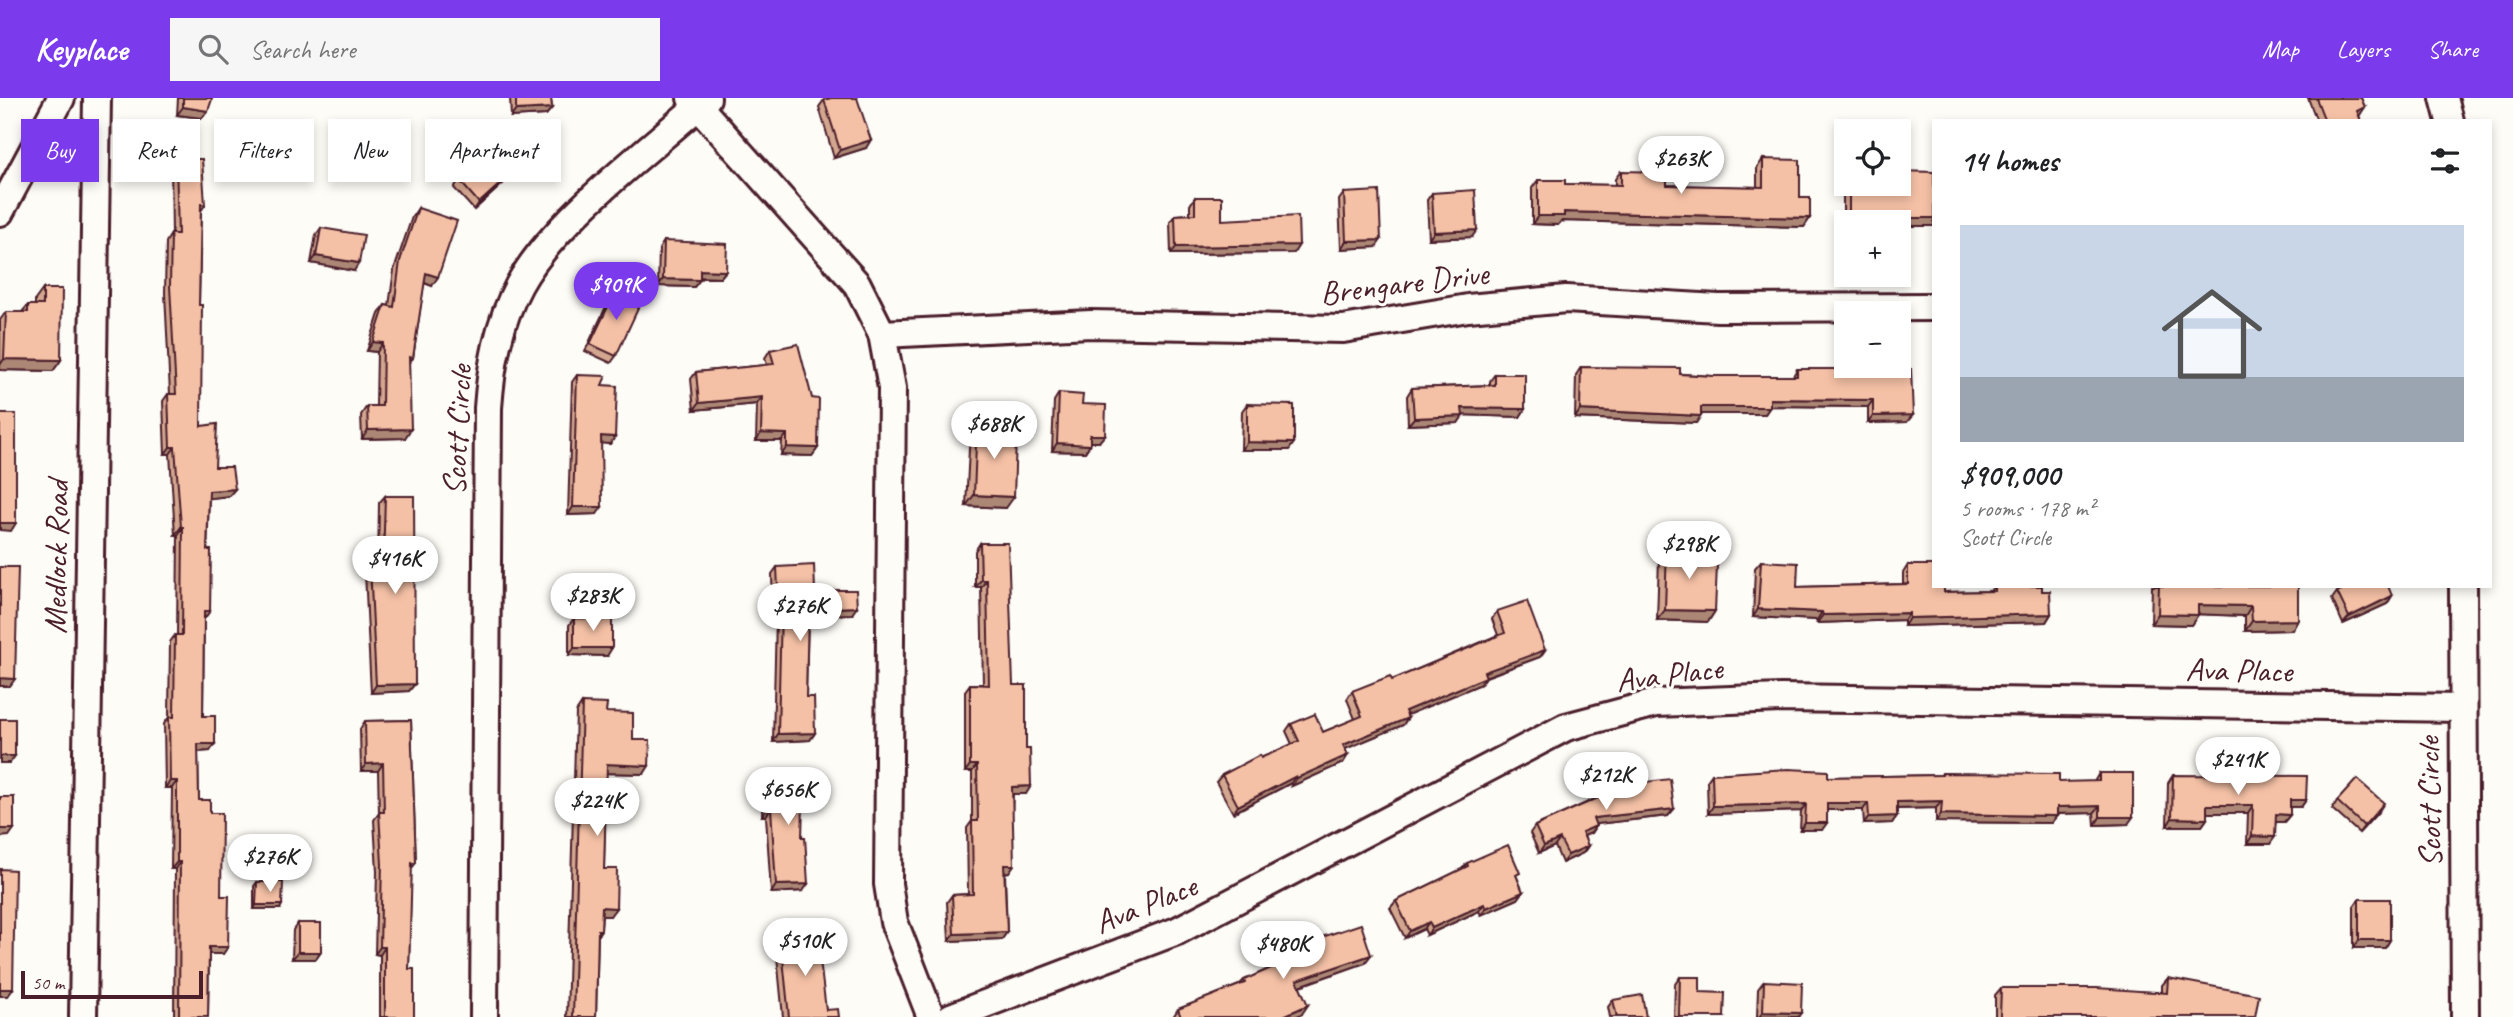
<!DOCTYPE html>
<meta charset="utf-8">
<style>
body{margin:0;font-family:Caveat,sans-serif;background:#f6f6f6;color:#202124;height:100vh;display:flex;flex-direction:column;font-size:26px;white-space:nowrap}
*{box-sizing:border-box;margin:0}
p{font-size:23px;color:#757577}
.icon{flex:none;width:38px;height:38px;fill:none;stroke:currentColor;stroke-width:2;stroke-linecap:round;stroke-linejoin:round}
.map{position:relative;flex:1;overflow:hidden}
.drawer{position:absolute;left:1932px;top:21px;width:560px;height:469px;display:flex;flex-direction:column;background:#fff;border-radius:0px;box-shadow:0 4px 10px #0003}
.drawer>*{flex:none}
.hud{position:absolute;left:21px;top:21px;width:665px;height:63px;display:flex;gap:14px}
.fabs{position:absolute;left:1834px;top:21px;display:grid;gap:14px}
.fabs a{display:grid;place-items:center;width:77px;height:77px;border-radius:0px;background:#fff;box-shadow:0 4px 10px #0003;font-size:35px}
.scale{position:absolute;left:21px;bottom:18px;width:182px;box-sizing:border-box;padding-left:7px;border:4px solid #4a1f2b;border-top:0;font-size:19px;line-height:24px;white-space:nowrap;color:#4a1f2b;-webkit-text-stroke:5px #fdfcf7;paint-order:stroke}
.price{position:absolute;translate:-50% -60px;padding:0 16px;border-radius:24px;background:#fff;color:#222;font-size:23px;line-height:46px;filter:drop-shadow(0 2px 4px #0008)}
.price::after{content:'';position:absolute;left:50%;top:42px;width:21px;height:16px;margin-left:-10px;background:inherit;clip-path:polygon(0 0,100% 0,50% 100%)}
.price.selected{background:#7c3aed;color:#fff}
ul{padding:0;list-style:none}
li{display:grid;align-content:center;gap:14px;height:371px;padding:0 28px}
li+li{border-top:2px solid #e0e0e0}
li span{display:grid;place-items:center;height:217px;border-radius:0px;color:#555}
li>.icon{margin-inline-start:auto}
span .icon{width:126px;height:126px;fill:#fffc;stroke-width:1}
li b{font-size:30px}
h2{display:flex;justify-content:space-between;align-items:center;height:84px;padding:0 28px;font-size:30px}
.chip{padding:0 24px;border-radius:0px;background:#fff;box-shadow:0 4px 10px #0003;font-size:24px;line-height:63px}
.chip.selected{background:#7c3aed;color:#fff}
header{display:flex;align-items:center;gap:42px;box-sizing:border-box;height:98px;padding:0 35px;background:#7c3aed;color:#fff}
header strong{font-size:33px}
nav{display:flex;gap:38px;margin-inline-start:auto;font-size:24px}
.search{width:490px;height:63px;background:#f6f6f6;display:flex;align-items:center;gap:18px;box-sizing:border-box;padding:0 24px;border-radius:0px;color:#757577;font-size:26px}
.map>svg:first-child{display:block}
</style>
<header>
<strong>Keyplace</strong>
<div class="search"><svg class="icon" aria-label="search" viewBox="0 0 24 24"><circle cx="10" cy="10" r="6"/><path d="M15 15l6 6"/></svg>Search here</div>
<nav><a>Map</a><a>Layers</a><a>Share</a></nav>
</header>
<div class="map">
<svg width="2513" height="919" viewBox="0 0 2513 919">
<rect width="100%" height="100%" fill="#fdfcf7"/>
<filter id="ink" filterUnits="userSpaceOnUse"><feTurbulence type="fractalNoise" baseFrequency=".0143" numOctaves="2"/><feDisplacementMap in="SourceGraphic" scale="14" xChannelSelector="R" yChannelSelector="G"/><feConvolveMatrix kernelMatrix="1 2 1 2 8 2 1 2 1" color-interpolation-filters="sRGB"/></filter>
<g filter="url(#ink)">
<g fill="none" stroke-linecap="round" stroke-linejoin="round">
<!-- minor casing -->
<g stroke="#4a1f2b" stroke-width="32">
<g id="minor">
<path d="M691,0L857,186L882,236L892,290L888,786L894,824L931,919"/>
<path d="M2444,0L2450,23"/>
<path d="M0,114L61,0"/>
<path d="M882,236L1091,226L1343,231L1468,210L1566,201L1718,210L1934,209"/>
<path d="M2463,488L2465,919"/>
<path d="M83,919L97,0"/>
<path d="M484,919L488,310C491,268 498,226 519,187C555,121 650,52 707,0"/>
<path d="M951,919L1177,833L1566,629L1656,605L1781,600L2462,610"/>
</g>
</g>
<!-- minor -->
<use href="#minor" stroke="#fdfcf7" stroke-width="26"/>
</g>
<!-- wall -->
<g fill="#d3a68f" stroke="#4a1f2b" stroke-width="2">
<path d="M178,0H212L202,20L177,17Z"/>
<path d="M510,0H551L552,10L546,17L511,19Z"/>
<path d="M2308,0H2361L2365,9L2359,17L2361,23H2317Z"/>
<path d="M824,2L866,50L834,60L819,9Z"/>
<path d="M176,61L205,107L201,113L199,207L201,328L215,369L229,398L209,400L205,520H204L203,618L210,653L198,654L199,702L210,715L221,798L223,856H209L208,919H174L175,771H171L172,690H165L164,626L169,619L170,544L175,537H177L178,437H175L170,356H165L163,303L168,296H170L165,195L166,144L171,136H172L171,68Z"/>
<path d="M1763,61L1800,100L1810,120L1804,129L1561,123L1558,127L1532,126V90L1538,82L1565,86L1615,87V81L1621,73L1667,87L1757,89V70Z"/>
<path d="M518,72L474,112L454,90L459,82Z"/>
<path d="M1862,86H1899L1934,128H1843V96L1849,88L1862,89Z"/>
<path d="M1344,95L1376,149L1341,151L1339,102Z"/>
<path d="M1432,95L1472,139L1429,141L1427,102Z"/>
<path d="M1195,99L1222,122L1294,155L1171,156L1170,124L1175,117L1190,116V107Z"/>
<path d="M418,110L432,188L424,185L413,260L409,265L405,340L362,341L361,317L367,308H376L377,254L367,253L379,216L385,207L389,208L394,172L412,119Z"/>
<path d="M321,130L354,173L311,165L316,137Z"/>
<path d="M664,143L726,173L720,180H700L694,189L658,188L659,151Z"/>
<path d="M617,190L616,258L611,265L585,253L611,198Z"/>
<path d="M43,191L61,262L53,273L0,272V222L6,214H22L28,207H35V202Z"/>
<path d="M770,252L818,350L812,358L781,357L782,343H756L757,306L694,312L691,281L696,274L767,267L765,260Z"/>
<path d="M1581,269L1713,278H1793L1797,271H1911L1907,324L1868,325V309L1770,308L1765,316H1701L1696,325L1575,320L1576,277Z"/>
<path d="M1495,276L1525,311L1520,319L1463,317L1458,325L1408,327L1407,298L1412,290L1490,287V283Z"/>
<path d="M577,277L602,287L615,339L610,346L601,345L597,416L568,417L572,284Z"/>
<path d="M1059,295L1082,306L1099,344H1090L1085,354L1052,353L1054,303Z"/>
<path d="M1247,306L1289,352H1241L1242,313Z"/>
<path d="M977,321L997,338L1006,410L966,408L970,332Z"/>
<path d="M385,398L409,593L371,595L365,474L370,467L378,466L379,405Z"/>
<path d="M980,445L1013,587L1026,651V696H1013L1009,774L1005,775L1007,834L1002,841L949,843L947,804L952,797L968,796L967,730L972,723V674H965V593L970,586H983L981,489H975V453Z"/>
<path d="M1667,449L1699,466L1715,513L1708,524L1657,522L1659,459Z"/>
<path d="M1761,463L1797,489L1903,486V475L1908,467L1944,494L1990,493L1994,488H2042V493L2051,516L2046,524L1904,528V522L1817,525V522L1753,519L1755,470Z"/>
<path d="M777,469L852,516L808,518L806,599L815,635L810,642L773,644L776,519H773L772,476Z"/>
<path d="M2152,488H2298L2292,532L2245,533V518L2198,516L2191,527L2151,526Z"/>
<path d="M2337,494L2392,498L2387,506L2343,526L2332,501Z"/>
<path d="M1497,513L1545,552L1540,559L1486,579L1481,586L1407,617L1403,627L1345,651L1348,657L1343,665L1292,688L1291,685L1233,715L1216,684L1222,677L1292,646L1286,633L1291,626L1323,634L1355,621L1347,601L1352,593L1392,582L1498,537L1492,521Z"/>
<path d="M574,520L607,558L569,557V527Z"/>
<path d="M582,605L633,642L644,676L606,675L604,771L610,818H602L601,832L598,837L596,919H567L576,614Z"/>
<path d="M411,622L416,765L411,771L409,871L414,919H380V857L375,856L377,774L374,722L379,715L378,673H361L360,631L365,623Z"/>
<path d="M768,674L803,793L771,795L766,718H762L763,681Z"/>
<path d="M1942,675L2059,684H2094L2099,675L2128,726L2095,727L2094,715L2057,716L2051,725L1936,724V710L1897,711V718L1892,725L1864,726L1863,712H1827L1822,732H1800L1801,713L1708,716L1707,683L1712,676L1828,679L1941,677Z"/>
<path d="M2173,677L2306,702L2301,709H2290V717L2284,724H2276L2270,746H2247L2248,715H2207V721L2202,728H2167L2168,685Z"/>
<path d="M1613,688L1674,711L1668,718L1596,726L1591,735L1584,738L1588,748L1583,755L1562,765L1555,748L1539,755L1530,735L1535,728L1608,695Z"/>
<path d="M2337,703L2379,713L2359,735L2332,711Z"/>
<path d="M1467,765L1517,779L1523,794L1518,801L1481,817L1479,813L1427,837L1424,831L1405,840L1390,810L1396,803L1462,771Z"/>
<path d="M257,784L280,811H254V788Z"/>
<path d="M2359,801L2390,842L2385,850H2354V808Z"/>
<path d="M298,825L321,854L316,861H292L293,832Z"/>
<path d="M1319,840L1365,865L1300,888L1302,916L1295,919H1173L1178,911L1239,887L1244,882L1313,851V849Z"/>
<path d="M781,841L826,912L839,919H783L776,848Z"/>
<path d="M1680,879L1724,919H1674L1675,886Z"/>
<path d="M2168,880L2255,919H1995V897L2001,890L2162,894V887Z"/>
<path d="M1764,883L1798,919H1757L1758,891Z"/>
<path d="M1613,902L1646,919H1610L1608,909Z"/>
</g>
<!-- shaded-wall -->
<g fill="#ac8774" stroke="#4a1f2b" stroke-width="2">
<path d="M183,9L208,13L202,20L177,17Z"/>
<path d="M2365,9L2360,17L2352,20L2357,13Z"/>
<path d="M552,10L546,17L511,19L516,12Z"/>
<path d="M871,42L866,50L834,60L840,52Z"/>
<path d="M523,65L518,72L474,112L479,105Z"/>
<path d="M1564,114L1810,120L1804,129L1561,123L1558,127L1532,126L1538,118Z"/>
<path d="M1849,120H1934V128H1899V124H1846V128H1843Z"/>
<path d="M1477,132L1472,139L1429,141L1434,134Z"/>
<path d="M1381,142L1376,149L1341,151L1346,143Z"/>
<path d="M1299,147L1294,155L1171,156L1176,149Z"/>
<path d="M316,158L359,165L354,173L311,165Z"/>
<path d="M700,172L726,173L720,180L695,179Z"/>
<path d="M426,175L438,179L432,188L420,183Z"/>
<path d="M663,181L700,182L694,189L658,188Z"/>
<path d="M373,244L383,245L377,254L367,253Z"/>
<path d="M4,261L61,262L53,273L0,272V267Z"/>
<path d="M762,299L757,306L694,312L699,305Z"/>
<path d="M1770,301L1873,302L1868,309L1765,308Z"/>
<path d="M1701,309H1770L1765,316H1696Z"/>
<path d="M1462,310L1525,311L1520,319L1457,317Z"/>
<path d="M1580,312L1701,318L1696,325L1575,320Z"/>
<path d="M1913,317L1907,324L1868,325L1873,318Z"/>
<path d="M1463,318L1458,325L1408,327L1414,320Z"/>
<path d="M411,331L405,340L362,341L368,332Z"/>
<path d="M761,335L787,336L782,343H756Z"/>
<path d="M1090,337H1105L1099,344H1085Z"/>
<path d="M601,338L615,339L610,346L596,345Z"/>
<path d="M1247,344L1294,345L1289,352H1241Z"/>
<path d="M1057,345L1090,347L1085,354L1052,353Z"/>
<path d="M170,349H175L170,356H165Z"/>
<path d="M787,349L818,350L812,358L781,357Z"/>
<path d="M235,391L229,398L204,401L209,393Z"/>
<path d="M974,397L1014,399L1006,410L966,408Z"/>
<path d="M573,409H602L597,416L568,417Z"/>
<path d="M0,425H16L11,433L0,432Z"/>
<path d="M181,429H183L178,437H175Z"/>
<path d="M981,482H987L981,489H975Z"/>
<path d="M2392,498L2387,506L2343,526L2349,519Z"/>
<path d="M2198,507L2251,508L2245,518L2191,516Z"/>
<path d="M857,509L852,516L803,518L808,511Z"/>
<path d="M1758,511L1822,514L1817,522L1753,519Z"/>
<path d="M779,512H781L776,519H773Z"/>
<path d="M1665,512L1715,513L1708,524L1657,522Z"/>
<path d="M204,513H210L205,520H199Z"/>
<path d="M1909,515L1904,522L1817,525L1823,517Z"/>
<path d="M2051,516L2046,524L1904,528L1909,520Z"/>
<path d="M2158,516L2198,517L2191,527L2151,526Z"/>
<path d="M2298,522L2292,532L2245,533L2252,523Z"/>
<path d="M574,550H612L607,558L569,557Z"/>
<path d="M1545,552L1540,559L1479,581L1484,574Z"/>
<path d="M1486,579L1481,586L1400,620L1405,613Z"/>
<path d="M0,580L15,581L10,588H0Z"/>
<path d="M415,586L409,593L371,595L376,587Z"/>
<path d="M1408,620L1403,627L1338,654L1343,647Z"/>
<path d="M815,635L810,642L773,644L778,636Z"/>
<path d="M198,646H215L210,653L193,654Z"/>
<path d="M1348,657L1343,665L1292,688L1297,680Z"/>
<path d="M0,658H15L10,665H0Z"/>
<path d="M383,665L378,673H361L366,666Z"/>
<path d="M607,666L649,668L644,676L601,675Z"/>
<path d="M970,667H977L972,674H965Z"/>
<path d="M1296,678L1291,685L1233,715L1238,708Z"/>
<path d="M170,683H177L172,690H165Z"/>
<path d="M1031,688L1026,696H1007L1012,689Z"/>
<path d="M2290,702H2306L2301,709H2285Z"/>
<path d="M1942,703L1936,710L1892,711L1897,704Z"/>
<path d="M1827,705H1868L1863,712H1822Z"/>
<path d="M2384,705L2379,713L2359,735L2364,728Z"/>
<path d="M1806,706L1801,713L1708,716L1713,708Z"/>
<path d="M2207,707H2253L2248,715H2202Z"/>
<path d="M2100,708L2094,715L2051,716L2057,709Z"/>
<path d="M767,710H771L766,718H762Z"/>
<path d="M1674,711L1668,718L1588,727L1593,720Z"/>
<path d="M1941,716L2057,718L2051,725L1936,724Z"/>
<path d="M2276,716L2290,717L2284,724H2271Z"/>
<path d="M1897,718L1892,725L1864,726L1869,719Z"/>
<path d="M2100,719H2133L2128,726L2095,727Z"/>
<path d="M2172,720L2207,721L2202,728H2167Z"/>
<path d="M1805,725H1827L1822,732H1800Z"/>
<path d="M1596,728L1591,735L1577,741L1582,734Z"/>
<path d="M0,731H14L9,738L0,739Z"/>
<path d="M2252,738L2275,739L2270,746H2247Z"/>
<path d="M1560,741L1555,748L1539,755L1544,748Z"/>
<path d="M1588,748L1583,755L1562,765L1568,757Z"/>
<path d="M177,764H180L175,771H171Z"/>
<path d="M1004,767H1014L1009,774L999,775Z"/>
<path d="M808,786L803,793L771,795L776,787Z"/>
<path d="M1523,794L1518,801L1481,817L1486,810Z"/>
<path d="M1484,806L1479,813L1427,837L1432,830Z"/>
<path d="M256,807H282L280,811H254Z"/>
<path d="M602,809L616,810L610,818H596Z"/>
<path d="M1429,824L1424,831L1405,840L1410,833Z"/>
<path d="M1007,834L1002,841L949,843L954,836Z"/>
<path d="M2359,842H2390L2385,850H2354Z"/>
<path d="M209,849H228L223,856H204Z"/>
<path d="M380,849H385L380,857L375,856Z"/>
<path d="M298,854H321L316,861H292Z"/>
<path d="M1371,857L1365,865L1291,891L1297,882Z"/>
<path d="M0,891H13L8,898H0Z"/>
<path d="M1308,907L1302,916L1295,919H1281Z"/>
<path d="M1763,914L1801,915L1798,919H1759Z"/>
</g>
<!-- building -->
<g fill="#f5c1a6" stroke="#4a1f2b" stroke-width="2">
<path d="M183,0H212V1L208,13L183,9Z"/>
<path d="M516,0H551L552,10L516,12Z"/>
<path d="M831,0H857L871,42L840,52L824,2Z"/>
<path d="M2316,0H2361L2365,9L2357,13L2361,23H2325Z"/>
<path d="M502,42L523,65L479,105L459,82Z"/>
<path d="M176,61H202L205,107L201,106L199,207H202L201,328L217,326L215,369H232L235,391L209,393L207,452H211L210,513H204L203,618H215V646H198L199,702H210V715H222L221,798H229L228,849H209L208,919H179L180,764H177V683H170L169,619H174L175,537H182L183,429H181L175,349H170L168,296H176L170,188L171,136H178Z"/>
<path d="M1763,61L1800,62V100H1810V120L1564,114V118H1538V82H1565V86L1621,87V73L1667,74V87L1763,89Z"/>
<path d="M1899,73L1934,74V120H1849V88L1867,89V86H1899Z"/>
<path d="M1475,92L1477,132L1434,134L1432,95Z"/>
<path d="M1379,93L1381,142L1346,143L1344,95Z"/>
<path d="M1195,99H1222V122L1298,118L1299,147L1176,149L1175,117L1195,116Z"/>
<path d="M418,110L457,123L438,179L426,175L413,260L409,259L411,331L368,332L367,308H382L383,245L373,244L385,207L394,209L400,163Z"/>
<path d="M321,130L364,137L359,165L316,158Z"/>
<path d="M664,143L727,146L726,173L700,172V182L663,181Z"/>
<path d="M617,190L642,202L616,258L590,246Z"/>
<path d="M43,191H62L61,262L4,261L6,214H28V207H43Z"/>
<path d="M798,246L812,300L819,301L818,350L787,349V336L761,335L762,299L699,305L696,274L774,266L770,252Z"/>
<path d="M1581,269L1680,270V276L1713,278H1797V271H1911L1913,317L1873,318V302L1770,301V309H1701V318L1580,312Z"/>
<path d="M1495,276H1525V311L1462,310L1463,318L1414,320L1412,290L1495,287Z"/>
<path d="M577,277L606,278L602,287L617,288L615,339L601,338L602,409H573Z"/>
<path d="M1059,295L1083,297L1082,306L1106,307L1105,337H1090V347L1057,345Z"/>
<path d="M1247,306L1294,307V345L1247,344Z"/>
<rect x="0" y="316" width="16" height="109"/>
<path d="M977,321L998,322L997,338L1016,339L1014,399L974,397Z"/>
<path d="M385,398H414L415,586L376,587L370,467L383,466Z"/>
<path d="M980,445H1008L1013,587H1026V651H1030L1031,688L1012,689L1014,767H1004L1007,834L954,836L952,797L973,796L972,723H978L977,667H970V586L989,587L987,482H981Z"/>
<path d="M1667,449L1700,450L1699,466L1717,467L1715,513L1665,512Z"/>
<path d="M1761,463L1798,465L1797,489L1908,486V467H1934V488H1944V494L1995,493V488H2042V493H2050L2051,516L1909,520V515L1823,517L1822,514L1758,511Z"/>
<path d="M814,467L815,492H856L857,509L808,511L806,599H814L815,635L778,636L781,512H779L777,469Z"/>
<path d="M0,469H18L15,581L0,580Z"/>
<path d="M2159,488H2298V522L2252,523L2251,508L2198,507V517L2158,516Z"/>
<path d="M2349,488H2388L2392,498L2349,519L2337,494Z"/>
<path d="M1527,503L1545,552L1484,574L1486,579L1405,613L1408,620L1343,647L1348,657L1297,680L1296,678L1238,708L1222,677L1260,657L1261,660L1299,643L1291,626L1315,616L1323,634L1362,618L1352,593L1390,578L1392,582L1505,535L1497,513Z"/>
<path d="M574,520L612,521V550H574Z"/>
<path d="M582,605L607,606L606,614L633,615V642H650L649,668L607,666L604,771H617L616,810L602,809L601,832H598L596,919H573Z"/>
<rect x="0" y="621" width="15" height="37"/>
<path d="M411,622L416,765H412L409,871H414V919H385V849H380L382,766L379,714H384L383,665L366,666L365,623Z"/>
<path d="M1788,671L1828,673V679L1942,677V675L2059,676V684L2099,683V675H2133V719H2100V708L2057,709V718L1941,716L1942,703L1897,704V718L1869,719L1868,705H1827V725H1805L1806,706L1713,708L1712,676Z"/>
<path d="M768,674L804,675L802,739H805L808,786L776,787L771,710H767Z"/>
<path d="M2173,677L2307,678L2306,702H2290V717L2276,716L2275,739L2252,738L2253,707H2207V721L2172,720Z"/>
<path d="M1670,681L1674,711L1593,720L1596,728L1582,734L1588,748L1568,757L1560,741L1544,748L1535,728L1614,693L1613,688Z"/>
<path d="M2357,681L2384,705L2364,728L2337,703Z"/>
<rect x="0" y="699" width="14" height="32"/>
<path d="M1508,747L1520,775L1516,777L1523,794L1486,810L1484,806L1432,830L1429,824L1410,833L1396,803L1468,768L1467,765Z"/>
<path d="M0,771L15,772L13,891H0Z"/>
<path d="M257,784H283L282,807H256Z"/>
<rect x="2359" y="801" width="31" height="41"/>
<rect x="298" y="825" width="23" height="29"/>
<path d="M1361,826L1371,857L1297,882L1308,907L1281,919H1181L1178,911L1245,885L1244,882L1321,848L1319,840Z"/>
<path d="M817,837L826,912L838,911L839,919H789L781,841Z"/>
<path d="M1680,879H1700V894L1725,895L1724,919H1679Z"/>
<path d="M2168,880L2259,897L2255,919H2000L2001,890H2097L2167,895Z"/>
<path d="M1764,883L1802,885L1801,915L1763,914Z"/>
<path d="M1642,897L1646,919H1617L1613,902Z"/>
</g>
</g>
<g text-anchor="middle" stroke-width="6" stroke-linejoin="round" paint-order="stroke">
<!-- street labels -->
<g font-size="33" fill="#4a1f2b" stroke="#fdfcf7">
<text transform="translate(1404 184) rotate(-7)" y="12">Brengare Drive</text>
<text transform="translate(456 332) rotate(-87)" y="12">Scott Circle</text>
<text transform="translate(55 459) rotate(-89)" y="12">Medlock Road</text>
<text transform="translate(2239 571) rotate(1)" y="12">Ava Place</text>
<text transform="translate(1669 575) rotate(-7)" y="12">Ava Place</text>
<text transform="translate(2428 704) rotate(-91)" y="12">Scott Circle</text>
<text transform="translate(1145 805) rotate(-22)" y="12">Ava Place</text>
</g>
</g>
</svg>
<div class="fabs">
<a><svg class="icon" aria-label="locate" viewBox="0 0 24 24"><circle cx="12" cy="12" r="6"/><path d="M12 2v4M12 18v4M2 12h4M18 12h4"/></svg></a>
<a>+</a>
<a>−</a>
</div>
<div class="scale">50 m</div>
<b class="price" style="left:1681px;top:98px">$263K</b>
<b class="price selected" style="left:616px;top:224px">$909K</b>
<b class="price" style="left:994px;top:363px">$688K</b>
<b class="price" style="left:1689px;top:483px">$298K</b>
<b class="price" style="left:395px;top:498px">$416K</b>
<b class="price" style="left:593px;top:535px">$283K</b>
<b class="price" style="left:800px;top:545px">$276K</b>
<b class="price" style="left:2238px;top:699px">$241K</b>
<b class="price" style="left:1606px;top:714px">$212K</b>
<b class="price" style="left:788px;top:729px">$656K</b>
<b class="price" style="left:597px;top:740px">$224K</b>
<b class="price" style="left:270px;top:796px">$276K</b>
<b class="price" style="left:805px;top:880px">$510K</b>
<b class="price" style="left:1283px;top:883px">$480K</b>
<div class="hud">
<a class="chip selected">Buy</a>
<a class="chip">Rent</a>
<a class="chip">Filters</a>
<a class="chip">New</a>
<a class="chip">Apartment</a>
</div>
<section class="drawer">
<h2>14 homes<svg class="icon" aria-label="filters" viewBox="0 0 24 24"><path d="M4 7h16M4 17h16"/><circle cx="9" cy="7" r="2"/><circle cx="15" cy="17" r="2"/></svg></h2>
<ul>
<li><span style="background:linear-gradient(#c9d6e8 70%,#9aa5b1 0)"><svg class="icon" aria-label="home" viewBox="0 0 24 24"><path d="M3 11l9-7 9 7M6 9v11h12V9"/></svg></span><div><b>$909,000</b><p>5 rooms · 178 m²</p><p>Scott Circle</p></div></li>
</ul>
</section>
</div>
